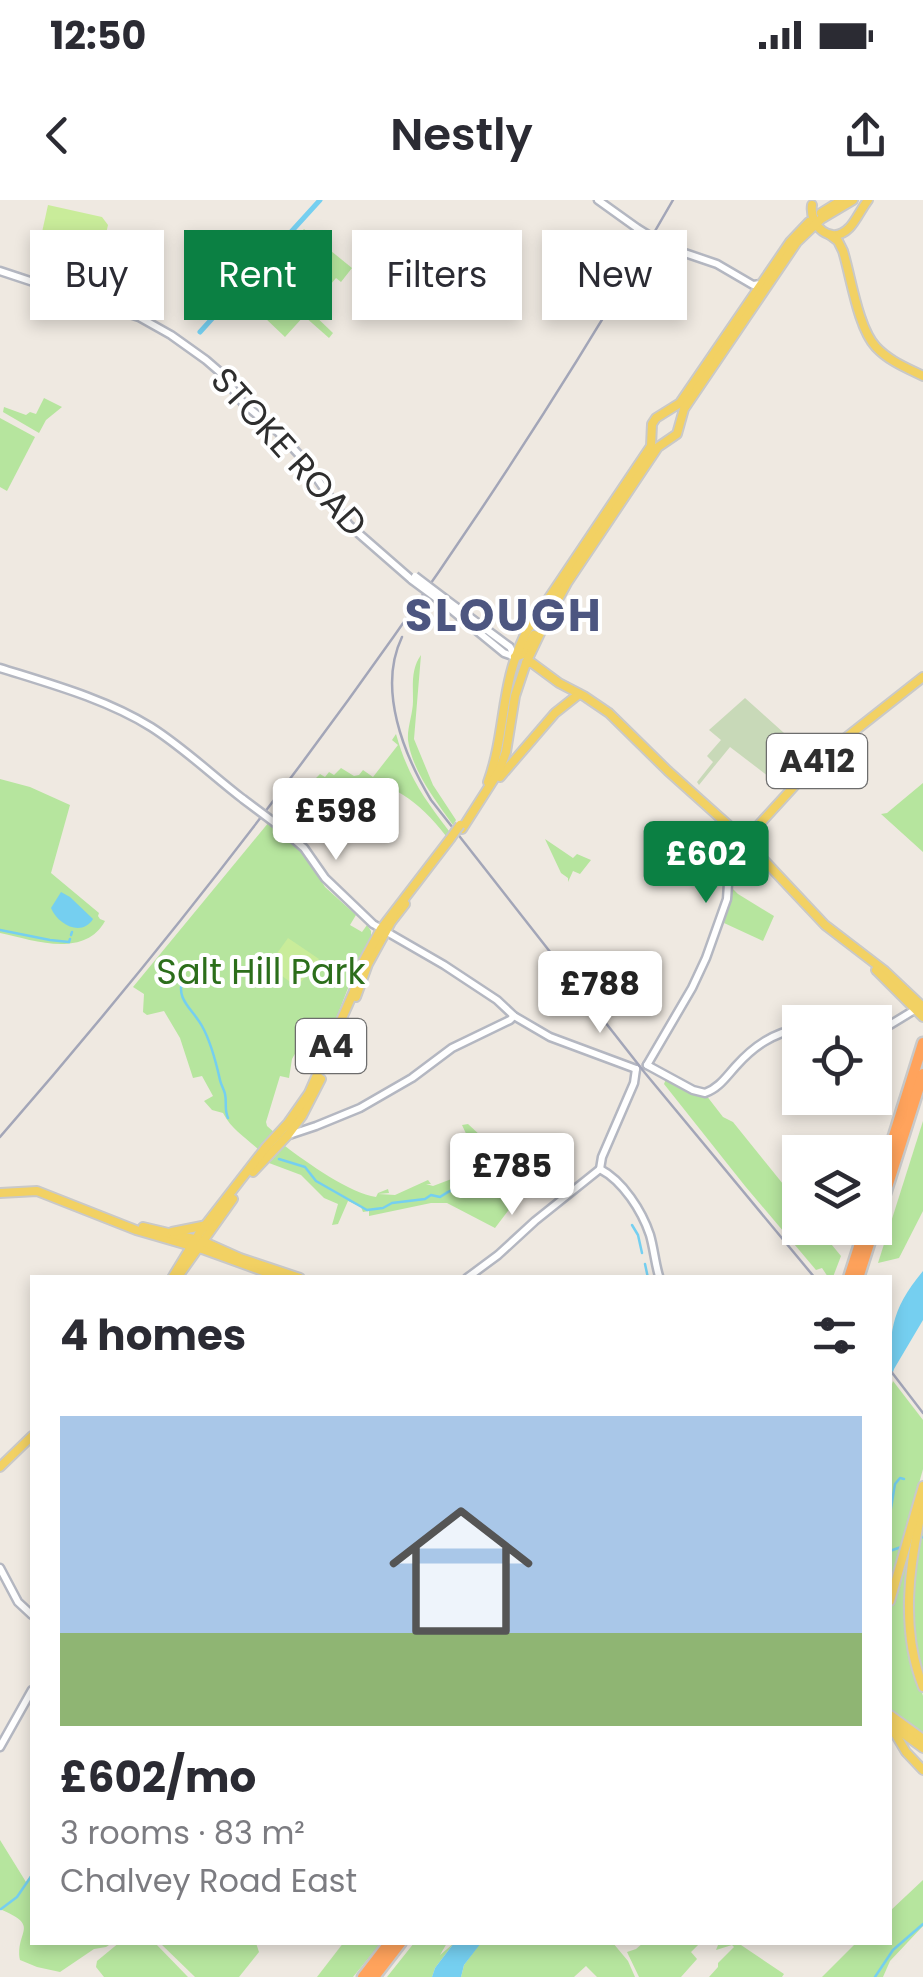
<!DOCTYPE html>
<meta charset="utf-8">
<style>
body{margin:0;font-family:Poppins,sans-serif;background:#f2f2f3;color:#2b2b33;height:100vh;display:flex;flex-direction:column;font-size:38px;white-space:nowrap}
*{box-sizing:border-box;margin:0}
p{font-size:32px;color:#7c7c81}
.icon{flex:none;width:55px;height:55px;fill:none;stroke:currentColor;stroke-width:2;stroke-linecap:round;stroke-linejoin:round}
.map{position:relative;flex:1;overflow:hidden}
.panel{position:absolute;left:30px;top:1075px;width:862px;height:670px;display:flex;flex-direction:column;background:#fff;border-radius:0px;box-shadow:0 5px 15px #0003}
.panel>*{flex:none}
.hud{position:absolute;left:30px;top:30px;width:865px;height:90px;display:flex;gap:20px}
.buttons{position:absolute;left:782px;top:805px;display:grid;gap:20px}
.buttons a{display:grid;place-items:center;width:110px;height:110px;border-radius:0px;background:#fff;box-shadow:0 5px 15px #0003;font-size:50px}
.price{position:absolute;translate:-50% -85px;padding:0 22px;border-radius:10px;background:#fff;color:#222;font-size:32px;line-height:65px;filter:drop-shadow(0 2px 5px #0008)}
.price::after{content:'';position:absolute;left:50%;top:60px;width:30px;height:22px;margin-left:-15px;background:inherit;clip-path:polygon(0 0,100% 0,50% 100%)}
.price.active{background:#0b8043;color:#fff}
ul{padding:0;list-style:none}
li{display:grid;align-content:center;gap:20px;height:530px;padding:0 30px}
li span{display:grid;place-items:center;height:310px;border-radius:0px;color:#555}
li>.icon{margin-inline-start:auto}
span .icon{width:180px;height:180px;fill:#fffc;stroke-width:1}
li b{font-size:42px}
h2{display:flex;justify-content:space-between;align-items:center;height:120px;padding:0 30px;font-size:42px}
.chip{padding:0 35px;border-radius:0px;background:#fff;box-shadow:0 5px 15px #0003;font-size:35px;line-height:90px}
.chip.active{background:#0b8043;color:#fff}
.status{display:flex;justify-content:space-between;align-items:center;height:70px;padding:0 50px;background:#fff;direction:ltr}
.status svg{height:28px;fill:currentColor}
header{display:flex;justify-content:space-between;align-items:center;height:130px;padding:0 30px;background:#fff;font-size:45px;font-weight:600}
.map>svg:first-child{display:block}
</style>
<div class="status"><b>12:50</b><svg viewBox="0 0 49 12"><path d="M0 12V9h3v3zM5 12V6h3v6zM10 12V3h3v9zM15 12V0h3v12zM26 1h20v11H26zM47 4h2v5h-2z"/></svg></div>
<header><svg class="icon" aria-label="back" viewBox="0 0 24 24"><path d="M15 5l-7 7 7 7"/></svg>Nestly<svg class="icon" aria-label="share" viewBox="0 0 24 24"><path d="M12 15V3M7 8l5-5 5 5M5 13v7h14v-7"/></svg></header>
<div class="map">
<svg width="923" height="1777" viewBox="0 0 923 1777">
<rect width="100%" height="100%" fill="#efe9e1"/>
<!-- green -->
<g fill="#b6e59e">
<path d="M304,29L352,68L341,82L336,78L309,110L333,133L329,138L304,116L285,137L242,96Z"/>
<path d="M44,198L62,207L46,220L39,233L3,212L4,207L26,215L30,212L36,214Z"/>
<path d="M0,218L35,237L7,291L0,287Z"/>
<path d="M421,455L414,539L433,585L456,620L453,625C436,601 412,571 408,540C407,528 413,514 413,501C413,484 411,469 421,455Z"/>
<path d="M396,534C408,576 423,597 449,631L446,636C412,592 377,571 320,584L319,587L314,580L320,574L325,577L329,572L334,575L341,568L354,576L359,575L363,570L373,577L398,545L392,540Z"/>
<path d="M0,579L30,587L70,605L51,673L99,713L98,716L100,719L105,721C84,759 33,740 0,733Z"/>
<path d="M923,583V652L881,614L887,613Z"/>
<path d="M269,622L301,648L325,687L356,715L350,725L362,732L367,725L371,731V737C350,778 336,821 319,864L296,852L292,859L289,878L280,876L266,922L267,926L275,933L259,950C245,937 232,930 223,913L212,910L204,901L213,896L202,876L193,878L180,838L164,811L147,815L143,812L144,794L133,787Z"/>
<path d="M545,639L573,658L577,654L591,660L580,674L573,671L568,682V678L561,673Z"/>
<path d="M731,687L738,694L774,716L763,741L724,723L730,704Z"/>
<path d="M666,879L695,894L706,895L723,917L733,922L800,1005V1028H818L841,1056L833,1077H828L822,1068L816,1070L745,986L664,884Z"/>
<path d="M923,921V1011L899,1058L878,1063Z"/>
<path d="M468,924L481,936L488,953L520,968H504L487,964L478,951L485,964L480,965L476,949L469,940L462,925Z"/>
<path d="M285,946C306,962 351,994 376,997L378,993L388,989L389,993L378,994L395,995L428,980L431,984H426L433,986L486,966L518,971L536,982L570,987L565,992L526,987L495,1028L447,1003H431L369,1016V1011L363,1012L361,1007L348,1001L338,1024L332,1025L338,1004L324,998L301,975L269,963Z"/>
<path d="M893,1181L923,1220V1269L890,1387V1190Z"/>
<path d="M923,1292L910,1352L905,1397L908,1443L923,1496V1535L890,1512V1408Z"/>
<path d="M923,1326V1478C909,1427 909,1377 923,1326Z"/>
<path d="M0,1640L26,1682L32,1673V1742L112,1743L106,1747L94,1749L60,1772L37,1767L20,1760C15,1730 42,1727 0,1709Z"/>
<path d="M923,1680V1726L890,1761L883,1777H822L856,1743L890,1742V1711Z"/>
<path d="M120,1742L155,1743L188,1777H104L96,1767L97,1761Z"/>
<path d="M344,1742L381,1743L353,1777H317Z"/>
<path d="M481,1742L613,1743L628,1761L635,1777H597L586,1766L574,1777H461L464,1765Z"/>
<path d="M716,1742L738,1743L784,1774L782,1777H709L718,1767V1763L734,1747L732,1745L716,1750L718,1745Z"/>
<path d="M160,1743H256L259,1752L239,1777H195Z"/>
<path d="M414,1743H447L440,1755L454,1743L435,1768L432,1777H387Z"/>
<path d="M643,1743L700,1742V1743L691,1752L697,1759L681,1777H639L627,1752L636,1749Z"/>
</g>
<!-- cemetery -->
<path fill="#c8d9b8" d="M745,498L813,559V561L785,589L730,547L699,585L697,582L713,562L707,556L721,540L709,530Z"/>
<!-- pitch -->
<g fill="#c9ec9a">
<path d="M48,5L102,17L108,25L98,67L93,70L82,67L79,70L39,58L37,55Z"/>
<path d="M288,738L319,759L297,787L282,776L278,780L265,770Z"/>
</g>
<!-- water -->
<g fill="#75cff0">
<path d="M61,692L70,697L93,719C82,737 58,725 51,708Z"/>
<path d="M923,1071V1120L894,1169L890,1183C890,1133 889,1112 923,1071Z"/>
<path d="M454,1743H481L464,1765L461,1777H432L435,1768Z"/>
</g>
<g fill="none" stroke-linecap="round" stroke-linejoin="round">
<!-- stream -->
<g stroke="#75cff0" stroke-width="2.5">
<path d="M0,730L50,740L69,742L70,739"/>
<path d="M71,735L72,732"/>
<path d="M159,767L168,766L175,769V774L183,777C175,800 192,808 202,826C211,842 216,862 220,880C221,885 224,889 225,894C227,903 224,909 228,918"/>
<path d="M279,959L305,967L316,981L367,1010L383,1008L392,1003L425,999L431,995L440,997C464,980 498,978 527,976C538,987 553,987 567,988"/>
<path d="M632,1025L638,1035L642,1053"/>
<path d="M645,1064L648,1078"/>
<path d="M890,1314L895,1284L900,1278L904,1279"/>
<path d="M920,1338L923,1337"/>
<path d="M890,1351L901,1347"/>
<path d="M1,1709L17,1697L32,1675"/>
<path d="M875,1777L893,1750L923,1724"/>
</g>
<!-- canal -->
<path stroke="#75cff0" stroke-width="5" d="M200,132L320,0"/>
<!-- secondary casing -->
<g stroke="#b4b7c1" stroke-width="11">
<g id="secondary">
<path d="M598,0L637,28"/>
<path d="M658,41L676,50L717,64L753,85L761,84"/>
<path d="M0,71L139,117L171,135L206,160L221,173L243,203L278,232L305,261L349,325L412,380"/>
<path d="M444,398L510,447L515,457"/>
<path d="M443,403L504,453L515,457"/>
<path d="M0,468C51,484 106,499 151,527C184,548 213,576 243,599"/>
<path d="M275,623L304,648L325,678L373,724L444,765L497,800L514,816L550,837L636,869"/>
<path d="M875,834L916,809"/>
<path d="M647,865L692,788L706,758L727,699L729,669L745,640"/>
<path d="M647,865L693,890L705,893C719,888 726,877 736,866C754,846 773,833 800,828"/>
<path d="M289,935L316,926L360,908L412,878L452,848L510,820L514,816"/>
<path d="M600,969C623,981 642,1011 650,1035C654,1049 655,1063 659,1076"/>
<path d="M600,969L602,957L634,883L636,869"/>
<path d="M467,1078L498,1055L535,1021L600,969"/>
<path d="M0,1368L18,1402L32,1415"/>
<path d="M0,1547L32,1490"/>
</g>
</g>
<!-- primary casing -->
<g stroke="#c9c9c9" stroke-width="12">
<g id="primary">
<path d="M812,5C809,26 831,46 849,28C856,21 861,9 868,0"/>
<path d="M821,13L842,0"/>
<path d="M830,35L838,41L843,51C851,77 858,128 876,147C889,161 907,168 923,176"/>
<path d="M515,457L523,454L534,435"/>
<path d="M526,463H532L559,483L584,496L609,513L668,571L745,640L825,725L885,771L923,807"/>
<path d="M500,577L555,513L579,494"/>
<path d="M488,582C507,530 499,482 528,429L651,246L652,224L656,218L680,203L790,42L809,22"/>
<path d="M462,629L499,571L506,552L515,496L526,463L545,423L567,383L658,247L677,234L684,209L797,42L821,19L853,0"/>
<path d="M745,640L819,559L923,477"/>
<path d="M876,770L923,817"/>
<path d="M356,797L368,764L391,722L405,704"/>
<path d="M253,972L288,935L302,916L321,879"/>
<path d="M0,993L37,991L136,1030L205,1050L282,1078"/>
<path d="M143,1027L202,1041L240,1058L300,1078"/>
<path d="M172,1032L207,1025"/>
<path d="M172,1078L200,1032L266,947L288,923L309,893L354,791L363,762L381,729L450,639"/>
<path d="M177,1078L233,999"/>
<path d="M0,1267L32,1236"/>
<path d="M923,1305C909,1364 900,1429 923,1487"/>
<path d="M890,1401L923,1286"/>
<path d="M890,1515L923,1539"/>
<path d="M890,1524L923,1548"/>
<path d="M890,1525L906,1552L923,1570"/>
</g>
</g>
<!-- highway casing -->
<g stroke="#c9c9c9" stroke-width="15">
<g id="highway">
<path d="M875,997L923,843"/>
<path d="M875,1025L923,874"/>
<path d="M849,1078L865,1028"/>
<path d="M858,1078L874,1028"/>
<path d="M363,1777L390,1742"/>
<path d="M374,1777L401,1742"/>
</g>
</g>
<!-- secondary -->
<use href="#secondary" stroke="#fff" stroke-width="6"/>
<!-- primary -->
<use href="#primary" stroke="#f2d163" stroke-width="8"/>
<!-- highway -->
<use href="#highway" stroke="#ffa35c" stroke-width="10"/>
<!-- rail -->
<g stroke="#a3a6b8" stroke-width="2.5">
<path d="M402,437C377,489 404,555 431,600L645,873L815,1078"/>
<path d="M0,937C253,646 481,334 673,0"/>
<path d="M890,1170L923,1213"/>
</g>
<!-- secondary-bridge casing -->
<g stroke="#b4b7c1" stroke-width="11" stroke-linecap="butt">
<g id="secondary-bridge">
<path d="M637,28L658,41"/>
<path d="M415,376L444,398"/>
<path d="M412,380L443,403"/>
<path d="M243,599L275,623"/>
</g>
</g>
<!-- primary-bridge casing -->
<g stroke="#c9c9c9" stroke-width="12" stroke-linecap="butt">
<path id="primary-bridge" d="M450,639L460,625"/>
</g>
<!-- secondary-bridge -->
<use href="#secondary-bridge" stroke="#fff" stroke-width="6"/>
<!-- primary-bridge -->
<use href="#primary-bridge" stroke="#f2d163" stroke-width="8"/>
</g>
<g text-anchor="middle" stroke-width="8" stroke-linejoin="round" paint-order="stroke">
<!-- shield labels -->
<g fill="#fff" stroke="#6d6d6d" stroke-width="2.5">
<rect x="767" y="534" width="100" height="54" rx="8"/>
<rect x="296" y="819" width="70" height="54" rx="8"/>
</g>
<g font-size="32" font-weight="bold" fill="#2e2e2e">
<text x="817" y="572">A412</text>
<text x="331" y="857">A4</text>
</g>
<!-- street labels -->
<g font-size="35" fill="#2e2e2e" stroke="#fff">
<text transform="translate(289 252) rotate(48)" y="12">STOKE ROAD</text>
</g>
<!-- park labels -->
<g font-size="35" fill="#2c6e1b" stroke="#fff">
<text x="261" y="784">Salt Hill Park</text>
</g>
<!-- district labels -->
<g font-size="45" font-weight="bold" letter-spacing="2.5" fill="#4d5680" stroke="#fff">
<text x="504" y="431">SLOUGH</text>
</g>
</g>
</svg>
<div class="buttons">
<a><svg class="icon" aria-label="locate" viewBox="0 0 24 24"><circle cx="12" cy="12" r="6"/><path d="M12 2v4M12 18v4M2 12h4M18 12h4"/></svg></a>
<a><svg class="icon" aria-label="layers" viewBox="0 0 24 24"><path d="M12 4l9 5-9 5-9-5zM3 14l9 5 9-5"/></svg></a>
</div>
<b class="price" style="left:336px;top:663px">£598</b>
<b class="price active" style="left:706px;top:706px">£602</b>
<b class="price" style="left:600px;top:836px">£788</b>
<b class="price" style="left:512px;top:1018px">£785</b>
<div class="hud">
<a class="chip">Buy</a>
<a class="chip active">Rent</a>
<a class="chip">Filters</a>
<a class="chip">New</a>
</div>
<section class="panel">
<h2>4 homes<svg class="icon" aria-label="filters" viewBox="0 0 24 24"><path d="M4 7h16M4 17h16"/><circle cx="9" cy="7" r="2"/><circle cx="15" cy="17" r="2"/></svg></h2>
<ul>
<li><span style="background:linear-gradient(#a9c7e8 70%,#8fb573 0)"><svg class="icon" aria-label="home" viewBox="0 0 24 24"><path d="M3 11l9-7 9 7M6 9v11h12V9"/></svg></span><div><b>£602/mo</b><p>3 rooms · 83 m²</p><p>Chalvey Road East</p></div></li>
</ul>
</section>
</div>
